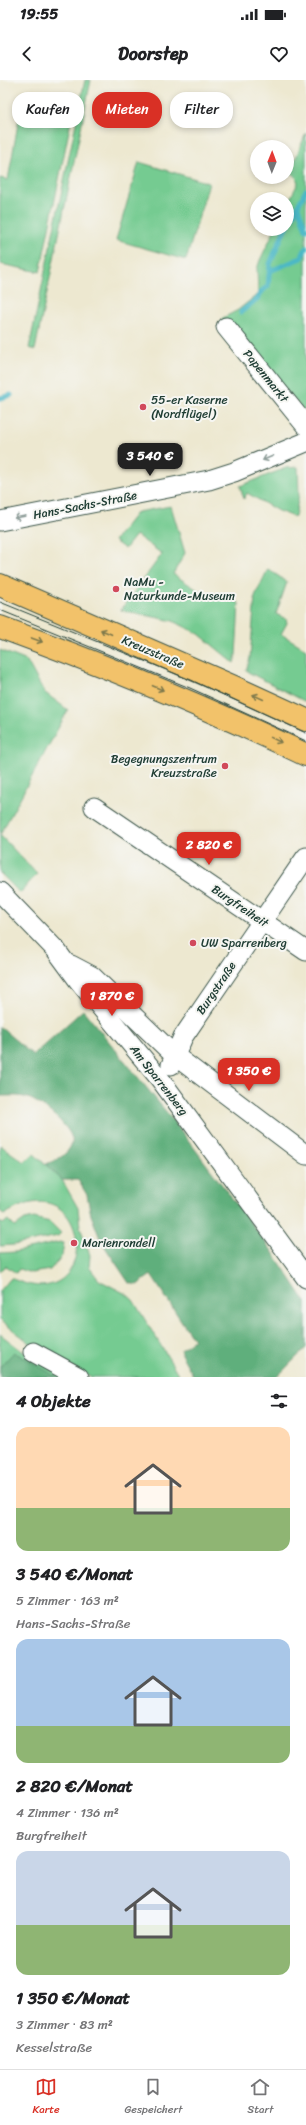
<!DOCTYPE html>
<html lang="de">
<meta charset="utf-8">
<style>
body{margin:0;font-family:Sriracha,sans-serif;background:#f6f6f6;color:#202124;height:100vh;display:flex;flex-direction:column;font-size:15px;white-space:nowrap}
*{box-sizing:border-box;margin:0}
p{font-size:13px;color:#757577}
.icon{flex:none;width:22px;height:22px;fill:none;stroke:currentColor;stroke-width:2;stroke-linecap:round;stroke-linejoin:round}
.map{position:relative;height:1297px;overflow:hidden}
.sheet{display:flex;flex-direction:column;background:#fff;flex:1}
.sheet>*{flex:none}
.hud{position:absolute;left:12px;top:12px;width:282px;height:36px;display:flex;gap:8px}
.needle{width:26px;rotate:1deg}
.tools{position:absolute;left:250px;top:60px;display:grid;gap:8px}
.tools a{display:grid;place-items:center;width:44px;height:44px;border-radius:50%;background:#fff;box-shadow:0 2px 6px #0003;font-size:20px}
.price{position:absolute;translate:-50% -34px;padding:0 9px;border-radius:8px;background:#d93025;color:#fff;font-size:13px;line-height:26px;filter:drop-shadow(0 1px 2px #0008)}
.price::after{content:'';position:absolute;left:50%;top:24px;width:12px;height:9px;margin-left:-6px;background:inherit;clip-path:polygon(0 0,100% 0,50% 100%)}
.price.active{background:#222;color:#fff}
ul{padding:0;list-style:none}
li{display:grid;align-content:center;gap:8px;height:212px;padding:0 16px}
li span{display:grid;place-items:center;height:124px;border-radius:12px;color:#555}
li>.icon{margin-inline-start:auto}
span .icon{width:72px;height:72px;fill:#fffc;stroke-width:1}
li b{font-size:17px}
h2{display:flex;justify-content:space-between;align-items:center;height:48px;padding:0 16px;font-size:17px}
.pill{padding:0 14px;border-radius:16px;background:#fff;box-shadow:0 2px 6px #0003;font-size:14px;line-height:36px}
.pill.active{background:#d93025;color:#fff}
.status{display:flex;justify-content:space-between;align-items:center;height:28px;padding:0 20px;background:#fff;direction:ltr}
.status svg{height:11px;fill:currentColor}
header{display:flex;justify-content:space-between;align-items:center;height:52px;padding:0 16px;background:#fff;font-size:18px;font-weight:800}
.dock{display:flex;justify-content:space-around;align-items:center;height:56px;border-top:1px solid #e0e0e0;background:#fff;font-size:11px;color:#757577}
.dock a{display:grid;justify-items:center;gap:2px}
.dock .active{color:#d93025}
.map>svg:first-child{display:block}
</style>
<div class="status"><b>19:55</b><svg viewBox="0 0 49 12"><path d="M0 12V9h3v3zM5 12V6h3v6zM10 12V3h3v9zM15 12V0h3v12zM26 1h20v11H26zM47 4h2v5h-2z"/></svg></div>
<header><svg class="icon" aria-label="back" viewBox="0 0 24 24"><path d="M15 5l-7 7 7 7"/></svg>Doorstep<svg class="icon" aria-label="heart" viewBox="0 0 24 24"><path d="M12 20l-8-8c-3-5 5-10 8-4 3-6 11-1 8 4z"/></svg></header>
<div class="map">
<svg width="306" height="1297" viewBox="0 0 306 1297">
<rect width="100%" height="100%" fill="#f6f6f2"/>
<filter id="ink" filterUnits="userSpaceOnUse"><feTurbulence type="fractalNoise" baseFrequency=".025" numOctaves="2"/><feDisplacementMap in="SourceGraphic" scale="8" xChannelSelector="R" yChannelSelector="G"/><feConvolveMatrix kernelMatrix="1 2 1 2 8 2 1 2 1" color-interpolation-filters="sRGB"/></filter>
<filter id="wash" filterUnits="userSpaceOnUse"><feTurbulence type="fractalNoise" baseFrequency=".012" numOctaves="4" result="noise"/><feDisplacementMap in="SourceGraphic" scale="16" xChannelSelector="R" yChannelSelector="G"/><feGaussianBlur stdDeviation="0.9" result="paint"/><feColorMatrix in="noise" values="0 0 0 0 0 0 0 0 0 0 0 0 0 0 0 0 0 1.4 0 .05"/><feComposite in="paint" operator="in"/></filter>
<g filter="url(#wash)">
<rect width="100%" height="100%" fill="#ede8d0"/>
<!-- green -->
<g fill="#74cb91" stroke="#4a8462">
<path d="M85,0H91L35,270L29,268Z"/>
<path d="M22,21L73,31L40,192L0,184V98L8,100Z"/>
<path d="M306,53V333L221,239L238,230L258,214L257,189L260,180L275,149H287V125L298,103L296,97L290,92Z"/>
<path d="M139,82L209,103L186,180L116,160Z"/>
<path d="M298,387L299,414L295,437L278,431L247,413L244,419L240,406L286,388Z"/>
<path d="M171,426L185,473L173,494L213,520L218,513L239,523L236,575L234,583L199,554L173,541L121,530L162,474L136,455L125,469L114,461L137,432Z"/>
<path d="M268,489L287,502L276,534L286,539L287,543L281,554L306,569V622L246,591L250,578L255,516Z"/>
<path d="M0,570L27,581L44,612L68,630L0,755Z"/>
<path d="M0,755L37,794L20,813L0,793Z"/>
<path d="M0,1065L24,1082L34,1074L62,1100L78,1128L80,1147L90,1175L89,1187L99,1200L126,1214L133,1220L180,1297H92L42,1272L0,1240V1211L11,1198C105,1243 94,1076 4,1135L0,1131Z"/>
<path d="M34,1138L50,1142L61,1153L58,1156L14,1165L0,1166V1142L3,1144L8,1140L15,1147L25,1140Z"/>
<path d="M60,1162L64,1163L62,1176L50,1190L31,1193L19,1189L16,1193L6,1186L0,1192V1173L15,1172Z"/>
<path d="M0,1254L30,1277L66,1297H0Z"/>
</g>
<!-- forest -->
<g fill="#5faf7b" stroke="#3f7658">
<path d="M83,930L173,1040L272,1171L306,1222V1268L277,1297H194L181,1274V1269L194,1260L151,1195L137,1205L129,1203L101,1161L91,1135L87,1115L78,1100H62L46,1084C57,1080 68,1075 72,1063C76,1050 39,1021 28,1018C19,1015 9,1016 0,1016V947L33,975Z"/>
<path d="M14,1272L57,1297H0V1287Z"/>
</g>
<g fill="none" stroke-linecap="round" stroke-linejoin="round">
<!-- stream -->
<g stroke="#4bb8c6" stroke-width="5">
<path d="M298,127L306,149"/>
<path d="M287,147L306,110"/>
<path d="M270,191L301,178L306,168"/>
<path d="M241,232L259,217L261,212L268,206L270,184L285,149"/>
<path d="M0,318L11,315"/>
</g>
</g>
</g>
<g filter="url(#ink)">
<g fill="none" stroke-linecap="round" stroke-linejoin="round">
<!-- minor casing -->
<g stroke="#3e574b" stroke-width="21">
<g id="minor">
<path d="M226,247L306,346"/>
<path d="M0,441L209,400L234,392L306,362"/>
<path d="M94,727L306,871"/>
<path d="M0,812L56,870L78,900L160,999L306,1198"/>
<path d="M71,885L92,896L174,975L306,1075"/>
<path d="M171,985L183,957L306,777"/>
<path d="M33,1272L79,1297"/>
</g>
</g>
<!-- major casing -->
<g stroke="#3e574b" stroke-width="24">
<g id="major">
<path d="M0,505L232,606L306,640"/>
<path d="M0,547C104,585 206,627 306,675"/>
</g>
</g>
<!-- minor -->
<use href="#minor" stroke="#fff" stroke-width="19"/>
<!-- major -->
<use href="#major" stroke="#f2c26a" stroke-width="22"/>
<!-- tram -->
<g stroke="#1f3d34" stroke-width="1">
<path d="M0,522L191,600L306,653"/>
<path d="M0,530L190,608L306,661"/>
</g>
</g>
<!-- one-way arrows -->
<defs><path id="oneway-shaft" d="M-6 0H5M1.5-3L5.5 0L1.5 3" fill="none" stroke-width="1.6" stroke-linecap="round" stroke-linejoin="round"/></defs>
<g stroke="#8f9e9a">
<use href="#oneway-shaft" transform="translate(268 378) rotate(157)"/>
<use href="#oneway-shaft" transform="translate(20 437) rotate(169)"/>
</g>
<g stroke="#7e794c">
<use href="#oneway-shaft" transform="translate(106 552) rotate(-157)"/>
<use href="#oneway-shaft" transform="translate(37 560) rotate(20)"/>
<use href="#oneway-shaft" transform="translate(158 608) rotate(23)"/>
<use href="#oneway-shaft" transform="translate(258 617) rotate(-155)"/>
<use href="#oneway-shaft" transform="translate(276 660) rotate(26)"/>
</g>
</g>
<!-- markers -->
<g fill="#d1495b" stroke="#f6f6f2" stroke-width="1.5">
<circle cx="143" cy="327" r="4"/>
<circle cx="116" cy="509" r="4"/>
<circle cx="225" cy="686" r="4"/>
<circle cx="193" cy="863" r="4"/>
<circle cx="74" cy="1163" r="4"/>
</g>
<g text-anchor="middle" stroke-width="4" stroke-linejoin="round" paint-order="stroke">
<!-- street labels -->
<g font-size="12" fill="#1f3d34" stroke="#f6f6f2">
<text transform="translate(266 296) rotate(51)" y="4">Papenmarkt</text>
<text transform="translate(85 425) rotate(-11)" y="4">Hans-Sachs-Straße</text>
<text transform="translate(153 572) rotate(23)" y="4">Kreuzstraße</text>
<text transform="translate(240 826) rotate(34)" y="4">Burgfreiheit</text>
<text transform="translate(216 908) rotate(-56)" y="4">Burgstraße</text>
<text transform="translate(159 1000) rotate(52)" y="4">Am Sparrenberg</text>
</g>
<!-- poi labels -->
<g font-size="12" fill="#1f3d34" stroke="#f6f6f2" text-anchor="start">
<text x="151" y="324">55-er Kaserne<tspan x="151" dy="14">(Nordflügel)</tspan></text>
<text x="124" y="506">NaMu -<tspan x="124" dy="14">Naturkunde-Museum</tspan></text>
<text x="217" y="683" text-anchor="end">Begegnungszentrum<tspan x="217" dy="14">Kreuzstraße</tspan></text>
<text x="201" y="867">UW Sparrenberg</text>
<text x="82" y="1167">Marienrondell</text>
</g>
</g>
</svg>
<div class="tools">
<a><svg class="needle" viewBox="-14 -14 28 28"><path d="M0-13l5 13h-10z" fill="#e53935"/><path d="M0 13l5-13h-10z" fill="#757577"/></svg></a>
<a><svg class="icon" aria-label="layers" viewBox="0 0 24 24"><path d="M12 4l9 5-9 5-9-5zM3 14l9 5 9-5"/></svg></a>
</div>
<b class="price active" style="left:150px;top:397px">3 540 €</b>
<b class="price" style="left:209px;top:786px">2 820 €</b>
<b class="price" style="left:112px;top:937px">1 870 €</b>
<b class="price" style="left:249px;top:1012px">1 350 €</b>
<div class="hud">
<a class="pill">Kaufen</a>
<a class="pill active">Mieten</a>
<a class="pill">Filter</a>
</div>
</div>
<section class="sheet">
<h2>4 Objekte<svg class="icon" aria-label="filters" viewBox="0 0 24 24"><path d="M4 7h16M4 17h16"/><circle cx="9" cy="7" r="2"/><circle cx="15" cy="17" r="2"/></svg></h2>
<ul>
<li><span style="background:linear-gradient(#ffd9b3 65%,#8fb573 0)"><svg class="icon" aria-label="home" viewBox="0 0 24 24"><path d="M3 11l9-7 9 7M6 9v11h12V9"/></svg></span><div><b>3 540 €/Monat</b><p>5 Zimmer · 163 m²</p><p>Hans-Sachs-Straße</p></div></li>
<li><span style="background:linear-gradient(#a9c7e8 70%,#8fb573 0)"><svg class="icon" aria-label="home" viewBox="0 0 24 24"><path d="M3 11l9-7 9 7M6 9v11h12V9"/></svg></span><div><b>2 820 €/Monat</b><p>4 Zimmer · 136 m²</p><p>Burgfreiheit</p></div></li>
<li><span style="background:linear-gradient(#c9d6e8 60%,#8fb573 0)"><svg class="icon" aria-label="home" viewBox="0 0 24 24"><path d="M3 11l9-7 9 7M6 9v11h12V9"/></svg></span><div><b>1 350 €/Monat</b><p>3 Zimmer · 83 m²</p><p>Kesselstraße</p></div></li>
</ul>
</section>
<nav class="dock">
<a class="active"><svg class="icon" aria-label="map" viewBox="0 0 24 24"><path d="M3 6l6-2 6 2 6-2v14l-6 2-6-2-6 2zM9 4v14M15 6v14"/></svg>Karte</a>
<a><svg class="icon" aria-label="saved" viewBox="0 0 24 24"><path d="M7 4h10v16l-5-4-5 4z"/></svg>Gespeichert</a>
<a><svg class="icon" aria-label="home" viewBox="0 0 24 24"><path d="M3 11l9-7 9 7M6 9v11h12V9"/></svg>Start</a>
</nav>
